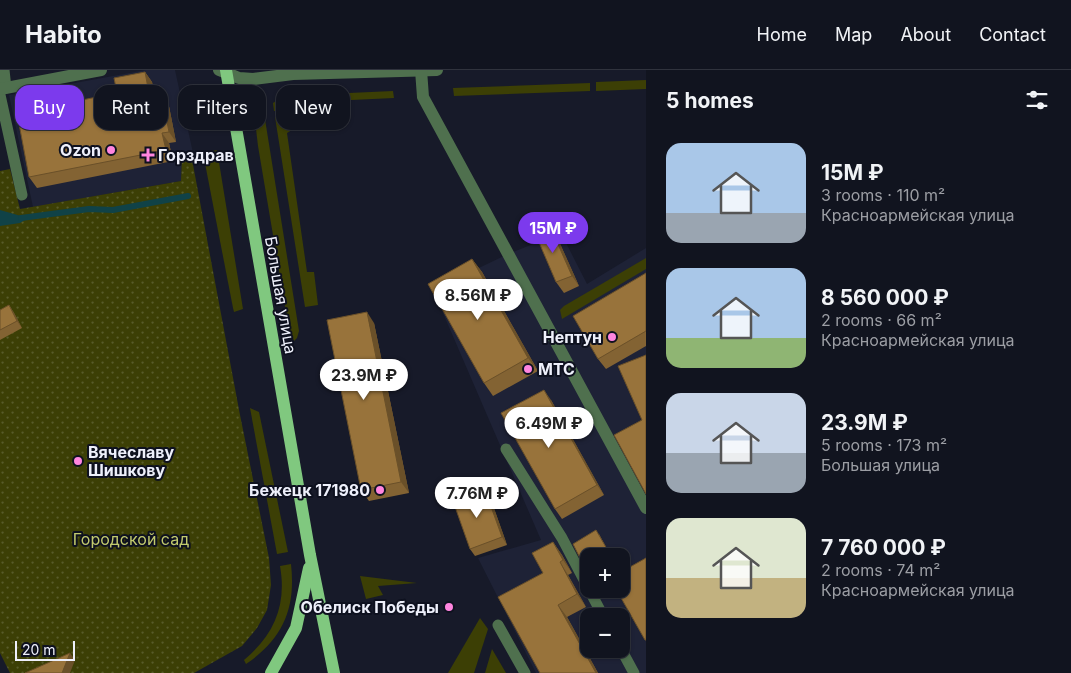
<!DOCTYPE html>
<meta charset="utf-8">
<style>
body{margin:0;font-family:Inter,sans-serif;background:#1a1d28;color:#f1f3f6;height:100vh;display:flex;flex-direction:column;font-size:19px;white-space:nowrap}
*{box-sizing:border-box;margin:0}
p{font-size:16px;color:#9c9ea4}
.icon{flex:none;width:28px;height:28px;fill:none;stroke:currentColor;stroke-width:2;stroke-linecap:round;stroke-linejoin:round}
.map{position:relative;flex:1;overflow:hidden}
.side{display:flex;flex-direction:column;background:#11141f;width:425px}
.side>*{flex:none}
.guide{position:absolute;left:15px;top:15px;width:475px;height:45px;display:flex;gap:10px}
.buttons{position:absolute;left:580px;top:478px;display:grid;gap:10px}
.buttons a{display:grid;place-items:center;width:50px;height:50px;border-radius:10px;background:#11141f;box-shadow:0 1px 4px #0004,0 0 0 1px #30333d;font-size:25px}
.scale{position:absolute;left:15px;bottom:12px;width:60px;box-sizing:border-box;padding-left:5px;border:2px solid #eef0fb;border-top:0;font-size:14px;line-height:18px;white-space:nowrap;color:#eef0fb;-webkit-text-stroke:4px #0e111f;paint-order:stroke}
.price{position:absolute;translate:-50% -42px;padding:0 11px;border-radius:18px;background:#fff;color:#222;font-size:16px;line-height:32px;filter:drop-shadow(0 1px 2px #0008)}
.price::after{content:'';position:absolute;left:50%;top:30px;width:15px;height:11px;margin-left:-8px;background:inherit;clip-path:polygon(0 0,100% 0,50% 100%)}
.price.active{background:#7c3aed;color:#fff}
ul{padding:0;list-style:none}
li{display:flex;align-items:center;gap:15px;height:125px;padding:0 20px}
li span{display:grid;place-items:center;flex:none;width:140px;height:100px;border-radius:15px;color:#555}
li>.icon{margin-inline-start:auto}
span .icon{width:60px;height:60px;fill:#fffc;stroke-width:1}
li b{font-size:21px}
h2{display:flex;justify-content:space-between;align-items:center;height:60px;padding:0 20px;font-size:21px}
.chip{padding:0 18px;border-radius:15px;background:#11141f;box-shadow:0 1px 4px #0004,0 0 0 1px #30333d;font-size:18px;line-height:45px}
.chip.active{background:#7c3aed;color:#fff}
header{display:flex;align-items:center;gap:30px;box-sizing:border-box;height:70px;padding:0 25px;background:#11141f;border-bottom:1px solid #30333d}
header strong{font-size:24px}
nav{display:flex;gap:28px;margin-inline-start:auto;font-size:18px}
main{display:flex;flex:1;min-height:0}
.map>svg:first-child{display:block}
</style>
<header>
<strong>Habito</strong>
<nav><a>Home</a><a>Map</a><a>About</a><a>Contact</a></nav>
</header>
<main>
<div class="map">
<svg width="646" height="603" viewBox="0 0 646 603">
<defs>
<pattern id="park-dots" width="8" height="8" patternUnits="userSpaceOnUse" patternTransform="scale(1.25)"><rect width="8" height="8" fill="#3c3f05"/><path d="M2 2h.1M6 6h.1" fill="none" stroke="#585b2a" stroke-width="1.8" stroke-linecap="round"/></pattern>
</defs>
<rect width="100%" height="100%" fill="#171a29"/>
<!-- built -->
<g fill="#1e2236" fill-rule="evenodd">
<path d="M146,0H175L193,83L182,86L181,111L33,137L9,25Z"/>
<path d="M561,163L587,214L646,178V603H536L478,488L541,470L433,220L508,184ZM589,486H621V519H589ZM589,546H621V579H589Z"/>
</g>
<!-- grass -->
<g fill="#3c3f05">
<path d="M646,10V19L596,21V12Z"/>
<path d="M590,13V21L454,26L453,18Z"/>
<path d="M393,21L394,28L288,33L289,40L274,41L273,33L283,26Z"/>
<path d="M264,43L299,261L297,268L294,271L288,254L258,76L256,59Z"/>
<path d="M290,46L292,60L287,63L307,202H314L318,235L305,237L275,47Z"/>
<path d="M217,80L243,239L234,242L233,238L203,83Z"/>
<path d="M646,188V199L562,249L560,240L564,236Z"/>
<path d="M250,338L259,342L288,482L277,484Z"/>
<path d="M291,494C296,538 283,569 246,594L244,590C274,565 287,535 280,496Z"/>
<path d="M360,506L417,513L378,516L383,525L366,529Z"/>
<path d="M480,548L488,559L474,603H448Z"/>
<path d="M492,579L506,603H485Z"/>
</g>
<!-- park -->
<path fill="url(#park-dots)" d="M191,84L240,345L269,488L271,515L267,540L257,558L242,576L194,603H10L0,583V101L10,99L20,139L181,111L182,86Z"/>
<!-- water -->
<path fill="#104247" d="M0,140L28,148L20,153L0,156Z"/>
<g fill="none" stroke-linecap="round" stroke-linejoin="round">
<!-- stream -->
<path stroke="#104247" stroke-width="6" d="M21,148L89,139L113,140L188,126"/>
<!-- lane -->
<g stroke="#4f704e" stroke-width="11">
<path d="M4,0L6,18"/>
<path d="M0,25L22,125"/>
<path d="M506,379L562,468L603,546"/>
<path d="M498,555L525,603"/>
<path d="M621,579L634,603"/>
</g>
<!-- street -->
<g stroke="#4f704e" stroke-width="12">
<path d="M219,0L239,8L253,9L293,4L437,0"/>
<path d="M421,0L423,27L646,438"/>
<path d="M0,19L101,0"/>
</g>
<!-- primary -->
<g stroke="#80c87f" stroke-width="12">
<path d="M226,0L310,485L334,603"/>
<path d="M271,603L296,558L309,498"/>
</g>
</g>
<!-- wall -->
<g fill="#836333">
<path d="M145,2L152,12L153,17L167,26L176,72L169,73L173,91L37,118L29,107L117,23Z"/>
<path d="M550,156L557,167L579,216L564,223L556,212Z"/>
<path d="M472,189L482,202L538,301L493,326L484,313Z"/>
<path d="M646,203V276L606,299L598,289Z"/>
<path d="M9,235L14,243L22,258L0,270V240Z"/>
<path d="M374,253L409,423L369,431L361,420Z"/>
<path d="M551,330L604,425L562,449L555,439Z"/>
<path d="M485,420L490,427L507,475L475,486L470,479Z"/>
<path d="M599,464L609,483L603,486H589V494L585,496L582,492Z"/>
<path d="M553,472L562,485L572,503L568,505L586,537L567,547L598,603H540Z"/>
</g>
<!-- shaded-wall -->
<g fill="#6a5029">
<path d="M145,2L152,12L156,28L148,18Z"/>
<path d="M160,16L167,26L176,72L169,62Z"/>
<path d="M162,63L169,73L173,91L166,80Z"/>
<path d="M550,156L557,167L579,216L572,206Z"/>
<path d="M472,189L482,202L538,301L528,288Z"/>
<path d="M9,235L14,243L22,258L17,251Z"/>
<path d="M367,242L374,253L409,423L401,412Z"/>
<path d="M544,320L551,330L604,425L597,415Z"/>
<path d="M485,420L490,427L507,475L502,467Z"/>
<path d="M553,472L562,485L572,503L563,490Z"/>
<path d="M560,492L568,505L586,537L577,524Z"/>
<path d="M558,535L567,547L598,603H596Z"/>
<path d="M70,583L75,590L70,603H62Z"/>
</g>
<!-- building -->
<g fill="#98733b" stroke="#6a5029">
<path d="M145,2L148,18L160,16L169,62L162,63L166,80L29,107L17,43L117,23L114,8Z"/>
<path d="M550,156L572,206L556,212L535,163Z"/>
<path d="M472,189L528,288L484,313L428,214Z"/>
<path d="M646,203V261L598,289L573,246Z"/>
<path d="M9,235L17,251L0,260V240Z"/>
<path d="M367,242L401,412L361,420L327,250Z"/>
<path d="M646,285V424L614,365L642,350L618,296Z"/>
<path d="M544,320L597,415L555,439L501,343Z"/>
<path d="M485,420L502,467L470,479L453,431Z"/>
<path d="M596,460L607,479L593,486H589V489L582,492L573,474Z"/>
<path d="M553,472L563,490L560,492L577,524L558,535L596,603H540L498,527L543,503L532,483Z"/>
<path d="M646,488V570H645L616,519H621V502Z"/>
<path d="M70,583L62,603H25Z"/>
</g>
<!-- markers -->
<g fill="#ff85df" stroke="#0e111f" stroke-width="2">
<circle cx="111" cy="80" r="5"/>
<path d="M145.5 77.5h5v5h5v5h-5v5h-5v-5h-5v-5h5z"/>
<circle cx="612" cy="267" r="5"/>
<circle cx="528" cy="299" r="5"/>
<circle cx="78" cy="391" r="5"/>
<circle cx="380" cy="420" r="5"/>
<circle cx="449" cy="537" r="5"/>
</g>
<g text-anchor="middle" stroke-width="4" stroke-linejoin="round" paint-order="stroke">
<!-- poi labels -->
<g font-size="16" font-weight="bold" fill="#eef0fb" stroke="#0e111f" text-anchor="end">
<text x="101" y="86">Ozon</text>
<text x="158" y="91" text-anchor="start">Горздрав</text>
<text x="602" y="273">Нептун</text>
<text x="538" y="305" text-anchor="start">МТС</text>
<text x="88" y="388" text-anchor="start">Вячеславу<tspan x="88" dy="18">Шишкову</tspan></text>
<text x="370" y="426">Бежецк 171980</text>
<text x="439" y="543">Обелиск Победы</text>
</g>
<!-- street labels -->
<g font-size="16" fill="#eef0fb" stroke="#0e111f">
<text transform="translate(281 225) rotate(80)" y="6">Большая улица</text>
</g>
<!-- park labels -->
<g font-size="16" fill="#c2ca6e" stroke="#0e111f">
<text x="131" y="475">Городской сад</text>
</g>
</g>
</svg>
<div class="buttons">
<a>+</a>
<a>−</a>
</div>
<div class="scale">20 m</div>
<b class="price active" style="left:553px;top:184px">15M ₽</b>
<b class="price" style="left:478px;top:251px">8.56M ₽</b>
<b class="price" style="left:364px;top:331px">23.9M ₽</b>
<b class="price" style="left:549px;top:379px">6.49M ₽</b>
<b class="price" style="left:477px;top:449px">7.76M ₽</b>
<div class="guide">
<a class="chip active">Buy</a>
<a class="chip">Rent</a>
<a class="chip">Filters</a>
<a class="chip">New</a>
</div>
</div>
<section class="side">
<h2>5 homes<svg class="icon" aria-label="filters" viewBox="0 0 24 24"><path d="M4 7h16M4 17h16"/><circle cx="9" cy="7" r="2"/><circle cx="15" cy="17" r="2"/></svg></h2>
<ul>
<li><span style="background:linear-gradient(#a9c7e8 70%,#9aa5b1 0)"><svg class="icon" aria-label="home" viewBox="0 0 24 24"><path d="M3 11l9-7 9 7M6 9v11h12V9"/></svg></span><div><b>15M ₽</b><p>3 rooms · 110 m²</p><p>Красноармейская улица</p></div></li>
<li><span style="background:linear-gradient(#a9c7e8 70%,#8fb573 0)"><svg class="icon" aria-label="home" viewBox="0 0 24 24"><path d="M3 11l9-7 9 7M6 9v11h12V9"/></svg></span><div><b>8 560 000 ₽</b><p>2 rooms · 66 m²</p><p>Красноармейская улица</p></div></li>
<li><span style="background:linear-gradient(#c9d6e8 60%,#9aa5b1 0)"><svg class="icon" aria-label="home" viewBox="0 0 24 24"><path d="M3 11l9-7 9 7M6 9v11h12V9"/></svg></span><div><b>23.9M ₽</b><p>5 rooms · 173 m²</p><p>Большая улица</p></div></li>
<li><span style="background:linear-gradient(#dfe7d0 60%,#c2b280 0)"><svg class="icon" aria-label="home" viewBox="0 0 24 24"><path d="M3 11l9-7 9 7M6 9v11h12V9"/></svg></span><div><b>7 760 000 ₽</b><p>2 rooms · 74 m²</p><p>Красноармейская улица</p></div></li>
</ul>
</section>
</main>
